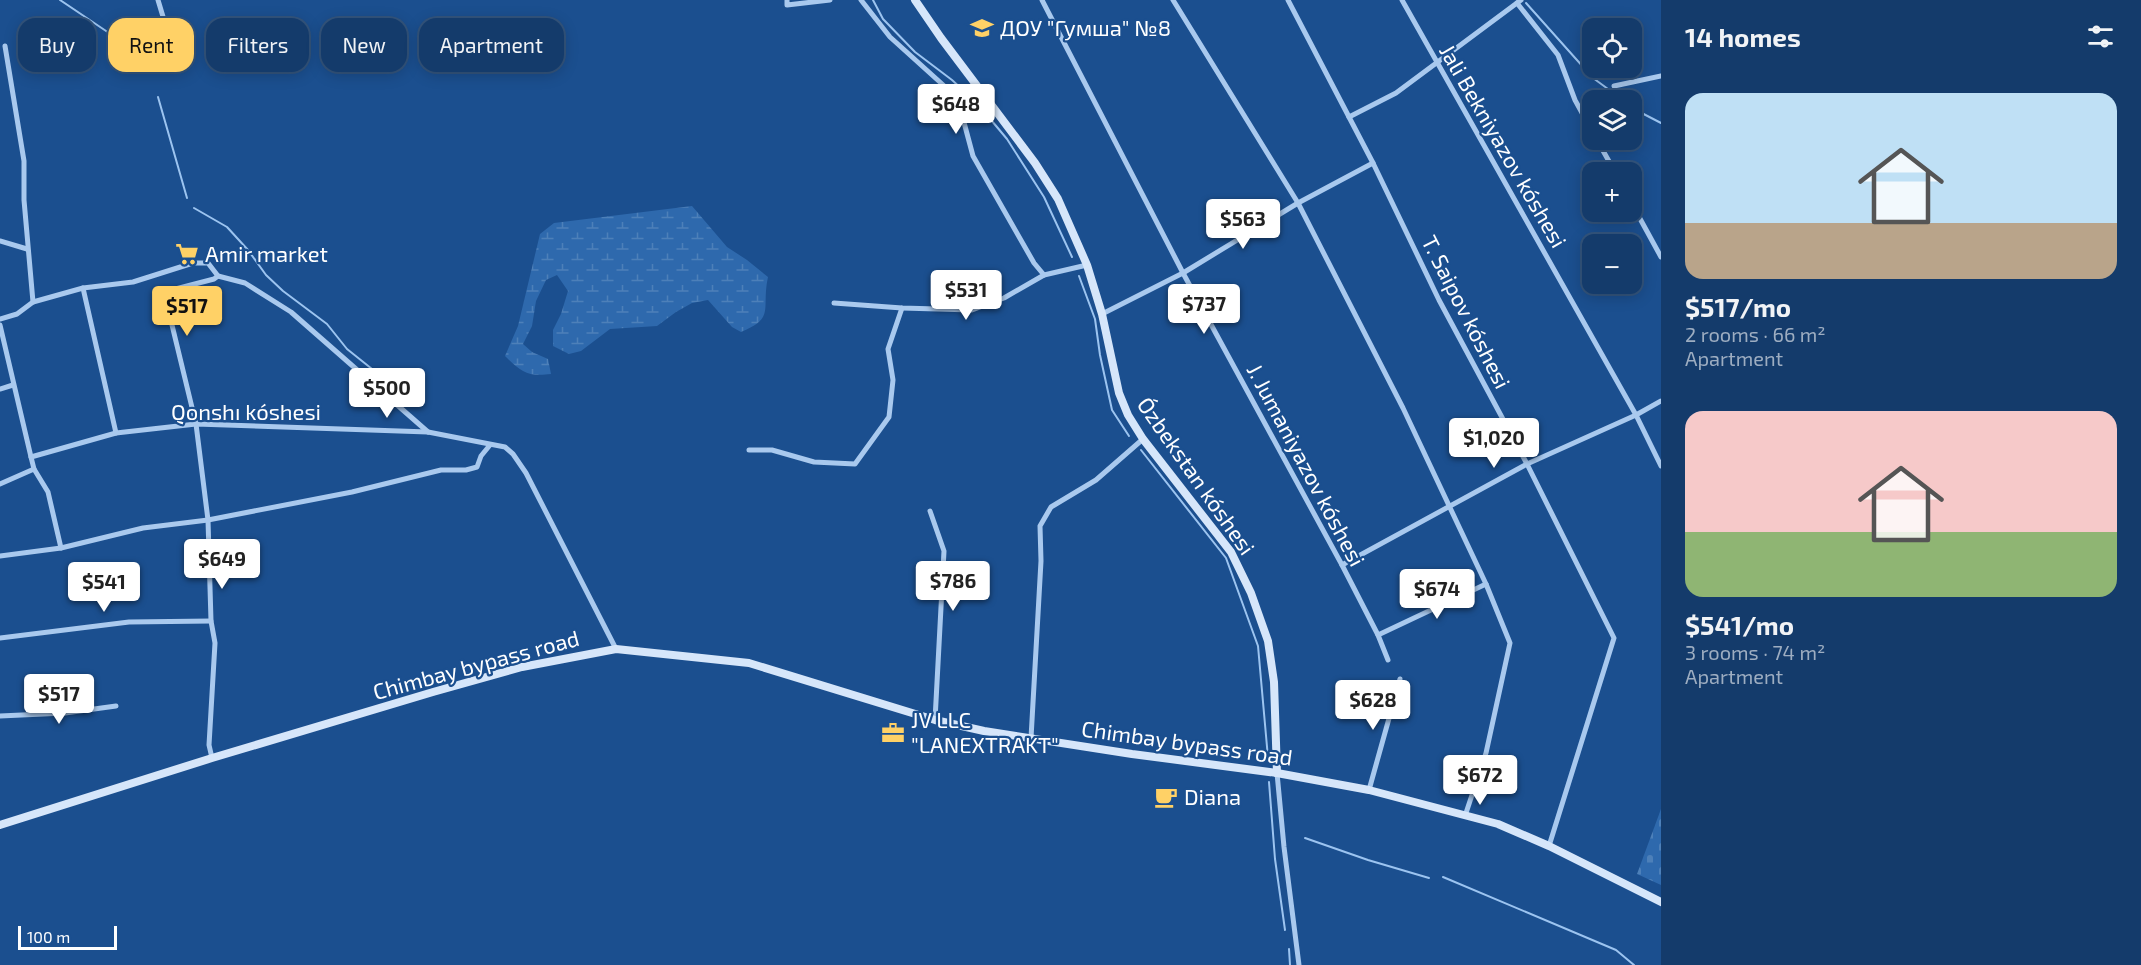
<!DOCTYPE html>
<meta charset="utf-8">
<style>
body{margin:0;font-family:"Exo 2",sans-serif;background:#214673;color:#f1f3f6;height:100vh;display:flex;flex-direction:column;font-size:22px;white-space:nowrap}
*{box-sizing:border-box;margin:0}
p{font-size:20px;color:#9dadc1}
.icon{flex:none;width:33px;height:33px;fill:none;stroke:currentColor;stroke-width:2;stroke-linecap:round;stroke-linejoin:round}
.map{position:relative;flex:1;overflow:hidden}
.details{display:flex;flex-direction:column;background:#143b6b;width:480px}
.details>*{flex:none}
.top-card{position:absolute;left:18px;top:18px;width:570px;height:54px;display:flex;gap:12px}
.buttons{position:absolute;left:1582px;top:18px;display:grid;gap:12px}
.buttons a{display:grid;place-items:center;width:60px;height:60px;border-radius:12px;background:#143b6b;box-shadow:0 3px 15px #0003,0 0 0 2px #33557e;font-size:30px}
.scale{position:absolute;left:18px;bottom:15px;width:99px;box-sizing:border-box;padding-left:6px;border:3px solid #fff;border-top:0;font-size:16px;line-height:21px;white-space:nowrap;color:#fff;-webkit-text-stroke:4px #1b4f8f;paint-order:stroke}
.price{position:absolute;translate:-50% -51px;padding:0 14px;border-radius:6px;background:#fff;color:#222;font-size:20px;line-height:39px;filter:drop-shadow(0 2px 3px #0008)}
.price::after{content:'';position:absolute;left:50%;top:36px;width:18px;height:14px;margin-left:-9px;background:inherit;clip-path:polygon(0 0,100% 0,50% 100%)}
.price.selected{background:#ffd166;color:#111}
ul{padding:0;list-style:none}
li{display:grid;align-content:center;gap:12px;height:318px;padding:0 24px}
li span{display:grid;place-items:center;height:186px;border-radius:18px;color:#555}
li>.icon{margin-inline-start:auto}
span .icon{width:108px;height:108px;fill:#fffc;stroke-width:1}
li b{font-size:26px}
h2{display:flex;justify-content:space-between;align-items:center;height:72px;padding:0 24px;font-size:26px}
.chip{padding:0 21px;border-radius:18px;background:#143b6b;box-shadow:0 3px 15px #0003,0 0 0 2px #33557e;font-size:21px;line-height:54px}
.chip.selected{background:#ffd166;color:#111}
main{display:flex;flex:1;min-height:0}
.map>svg:first-child{display:block}
</style>
<main>
<div class="map">
<svg width="1661" height="965" viewBox="0 0 1661 965">
<defs>
<pattern id="wetland-marsh" width="20" height="14" patternUnits="userSpaceOnUse" patternTransform="scale(1.5)"><rect width="20" height="14" fill="#2e69ad"/><path d="M1 5h8M5 5V1M11 12h8M15 12V8" fill="none" stroke="#4d80b9"/></pattern>
<pattern id="cemetery-stones" width="16" height="16" patternUnits="userSpaceOnUse" patternTransform="scale(1.5)"><rect width="16" height="16" fill="#2e69ad"/><path d="M2 7V4a2 2 0 0 1 4 0v3zM10 15v-3a2 2 0 0 1 4 0v3z" fill="#4d80b9"/></pattern>
</defs>
<rect width="100%" height="100%" fill="#1b4f8f"/>
<!-- wetland -->
<path fill="url(#wetland-marsh)" d="M692,206L727,247L747,260L768,277C761,309 776,318 741,332L732,327L708,300L692,303L676,312L657,326L610,329L581,351L569,354L553,346V330L561,314L568,291L557,275L546,280L536,301L532,326L523,344L532,352L548,359L551,374C528,377 521,372 505,356L518,326L540,234L554,223Z"/>
<!-- cemetery -->
<path fill="url(#cemetery-stones)" d="M1661,809V885L1637,874Z"/>
<g fill="none" stroke-linecap="round" stroke-linejoin="round">
<!-- stream -->
<g stroke="#9cc4f0" stroke-width="2">
<path d="M60,0L112,35L135,53L146,70"/>
<path d="M873,0L883,19L915,52L952,80L976,102L1007,139L1044,197L1072,257"/>
<path d="M1526,3L1593,78L1623,100"/>
<path d="M158,97L187,198"/>
<path d="M1632,108L1661,123"/>
<path d="M194,208L227,227L248,250L266,275L283,291L327,324L347,349L392,385L400,404"/>
<path d="M1079,276L1095,319L1100,355L1112,410L1129,436"/>
<path d="M1141,450L1226,558L1258,646L1268,758"/>
<path d="M1269,782L1275,859L1285,930"/>
<path d="M1305,838L1368,860L1429,878"/>
<path d="M1443,877L1616,950L1634,965"/>
<path d="M1289,949L1290,965"/>
</g>
<!-- street -->
<g stroke="#a9c9ee" stroke-width="5">
<path d="M158,0L164,20"/>
<path d="M787,0V5L830,0"/>
<path d="M861,0L890,37L952,93L962,115L973,156L1034,263L1044,275"/>
<path d="M1042,0L1183,273L1342,565L1378,635L1388,660"/>
<path d="M1173,0L1298,203L1403,408L1486,584L1510,643L1486,753L1465,816"/>
<path d="M1288,0L1373,163L1439,300L1527,464L1614,638L1549,846"/>
<path d="M1402,0L1636,415L1661,466"/>
<path d="M1517,3L1558,55L1575,100L1593,133"/>
<path d="M5,46L24,161V200L33,302"/>
<path d="M1614,86L1661,76"/>
<path d="M1349,117L1396,93L1521,0"/>
<path d="M1597,140L1615,172"/>
<path d="M1632,204L1661,257"/>
<path d="M0,241L27,249"/>
<path d="M83,288L116,433"/>
<path d="M834,303L902,308L972,310L1004,298L1044,275L1087,265"/>
<path d="M1102,314L1183,273L1298,203L1373,163"/>
<path d="M0,319L17,314L33,302L83,288L133,282L193,263H208L218,276L245,283L291,312L428,432"/>
<path d="M0,325L31,457L34,469L48,492L61,548"/>
<path d="M0,389L13,385"/>
<path d="M749,450H772L814,462L855,464L889,417L893,380L888,349L902,308"/>
<path d="M31,457L116,433L196,424L428,432L505,447L513,454L526,473L616,649"/>
<path d="M0,484L34,469"/>
<path d="M930,511L944,551L935,720"/>
<path d="M0,556L61,548L143,528L208,520L352,492L441,470H466L477,467L481,456L490,445"/>
<path d="M1342,565L1527,464L1636,415L1661,401"/>
<path d="M1378,635L1486,584"/>
<path d="M0,638L129,622L211,621"/>
<path d="M0,716L65,713L116,706"/>
<path d="M1031,738L1041,561L1040,526L1051,507L1096,480L1143,439"/>
<path d="M212,758L209,745L215,643L211,621L208,520L196,424L164,292L214,279L218,276"/>
<path d="M1277,773L1284,847L1299,965"/>
<path d="M1369,790L1400,679"/>
</g>
<!-- secondary -->
<g stroke="#d6e6fa" stroke-width="8">
<path d="M915,0L941,38L1035,163L1058,199L1087,265L1102,314L1119,393L1128,415L1143,439L1231,552L1251,593L1268,641L1274,682L1277,773"/>
<path d="M0,825L212,758L433,692L522,667L616,649L749,663L935,720L984,731L1132,754L1277,773L1369,790L1498,824L1549,846L1661,902"/>
</g>
</g>
<!-- icons -->
<defs>
<g id="school-bare" transform="scale(1.8)"><path d="M0-5L7-2L0 1L-7-2ZM-4 1L0 2.5L4 1V4Q0 6-4 4Z" fill="#ffd166" stroke="#1b4f8f" stroke-width="2.5" paint-order="stroke"/></g>
<g id="supermarket-bare" transform="scale(1.8)"><path d="M-6-5.5h2.5l.6 2H6L4.5 2H-2.5L-4.4-4H-6ZM-1.5 3.2a1.3 1.3 0 1 0 .1 0ZM3 3.2a1.3 1.3 0 1 0 .1 0Z" fill="#ffd166" stroke="#1b4f8f" stroke-width="2.5" paint-order="stroke"/></g>
<g id="office-bare" transform="scale(1.8)"><path d="M-6-3h4V-5.5h4V-3h4V5H-6ZM-1-4.5V-3h2v-1.5ZM-6 0V1H6V0Z" fill="#ffd166" stroke="#1b4f8f" stroke-width="2.5" paint-order="stroke"/></g>
<g id="cafe-bare" transform="scale(1.8)"><path d="M-5.5-4.5H6V0H3Q3 3.5 0 3.5H-2.5Q-5.5 3.5-5.5 0ZM3-3.2v2h1.7v-2ZM-6 4.5H4V6H-6Z" fill="#ffd166" stroke="#1b4f8f" stroke-width="2.5" paint-order="stroke"/></g>
</defs>
<g fill-rule="evenodd">
<use href="#school-bare" x="982" y="28"/>
<use href="#supermarket-bare" x="187" y="254"/>
<use href="#office-bare" x="893" y="733"/>
<use href="#cafe-bare" x="1166" y="797"/>
</g>
<g text-anchor="middle" stroke-width="4.5" stroke-linejoin="round" paint-order="stroke">
<!-- poi labels -->
<g font-size="22" fill="#fff" stroke="#1b4f8f" text-anchor="start">
<text x="1000" y="36">ДОУ "Гумша" №8</text>
<text x="205" y="262">Amir market</text>
<text x="911" y="728">JV LLC<tspan x="911" dy="25">"LANEXTRAKT"</tspan></text>
<text x="1184" y="805">Diana</text>
</g>
<!-- street labels -->
<g font-size="22" fill="#fff" stroke="#1b4f8f">
<text transform="translate(1503 146) rotate(60)" y="8">Jali Bekniyazov kóshesi</text>
<text transform="translate(1466 312) rotate(63)" y="8">T. Saipov kóshesi</text>
<text x="246" y="420">Qonshı kóshesi</text>
<text transform="translate(1306 465) rotate(62)" y="8">J. Jumaniyazov kóshesi</text>
<text transform="translate(1196 476) rotate(55)" y="8">Ózbekstan kóshesi</text>
<text transform="translate(476 665) rotate(-15)" y="8">Chimbay bypass road</text>
<text transform="translate(1187 743) rotate(8)" y="8">Chimbay bypass road</text>
</g>
</g>
</svg>
<div class="buttons">
<a><svg class="icon" aria-label="locate" viewBox="0 0 24 24"><circle cx="12" cy="12" r="6"/><path d="M12 2v4M12 18v4M2 12h4M18 12h4"/></svg></a>
<a><svg class="icon" aria-label="layers" viewBox="0 0 24 24"><path d="M12 4l9 5-9 5-9-5zM3 14l9 5 9-5"/></svg></a>
<a>+</a>
<a>−</a>
</div>
<div class="scale">100 m</div>
<b class="price" style="left:956px;top:135px">$648</b>
<b class="price" style="left:1243px;top:250px">$563</b>
<b class="price" style="left:966px;top:321px">$531</b>
<b class="price" style="left:1204px;top:335px">$737</b>
<b class="price selected" style="left:187px;top:337px">$517</b>
<b class="price" style="left:387px;top:419px">$500</b>
<b class="price" style="left:1494px;top:469px">$1,020</b>
<b class="price" style="left:222px;top:590px">$649</b>
<b class="price" style="left:953px;top:612px">$786</b>
<b class="price" style="left:104px;top:613px">$541</b>
<b class="price" style="left:1437px;top:620px">$674</b>
<b class="price" style="left:59px;top:725px">$517</b>
<b class="price" style="left:1373px;top:731px">$628</b>
<b class="price" style="left:1480px;top:806px">$672</b>
<div class="top-card">
<a class="chip">Buy</a>
<a class="chip selected">Rent</a>
<a class="chip">Filters</a>
<a class="chip">New</a>
<a class="chip">Apartment</a>
</div>
</div>
<section class="details">
<h2>14 homes<svg class="icon" aria-label="filters" viewBox="0 0 24 24"><path d="M4 7h16M4 17h16"/><circle cx="9" cy="7" r="2"/><circle cx="15" cy="17" r="2"/></svg></h2>
<ul>
<li><span style="background:linear-gradient(#bfe0f5 70%,#b9a48a 0)"><svg class="icon" aria-label="home" viewBox="0 0 24 24"><path d="M3 11l9-7 9 7M6 9v11h12V9"/></svg></span><div><b>$517/mo</b><p>2 rooms · 66 m²</p><p>Apartment</p></div></li>
<li><span style="background:linear-gradient(#f6c9c9 65%,#8fb573 0)"><svg class="icon" aria-label="home" viewBox="0 0 24 24"><path d="M3 11l9-7 9 7M6 9v11h12V9"/></svg></span><div><b>$541/mo</b><p>3 rooms · 74 m²</p><p>Apartment</p></div></li>
</ul>
</section>
</main>
